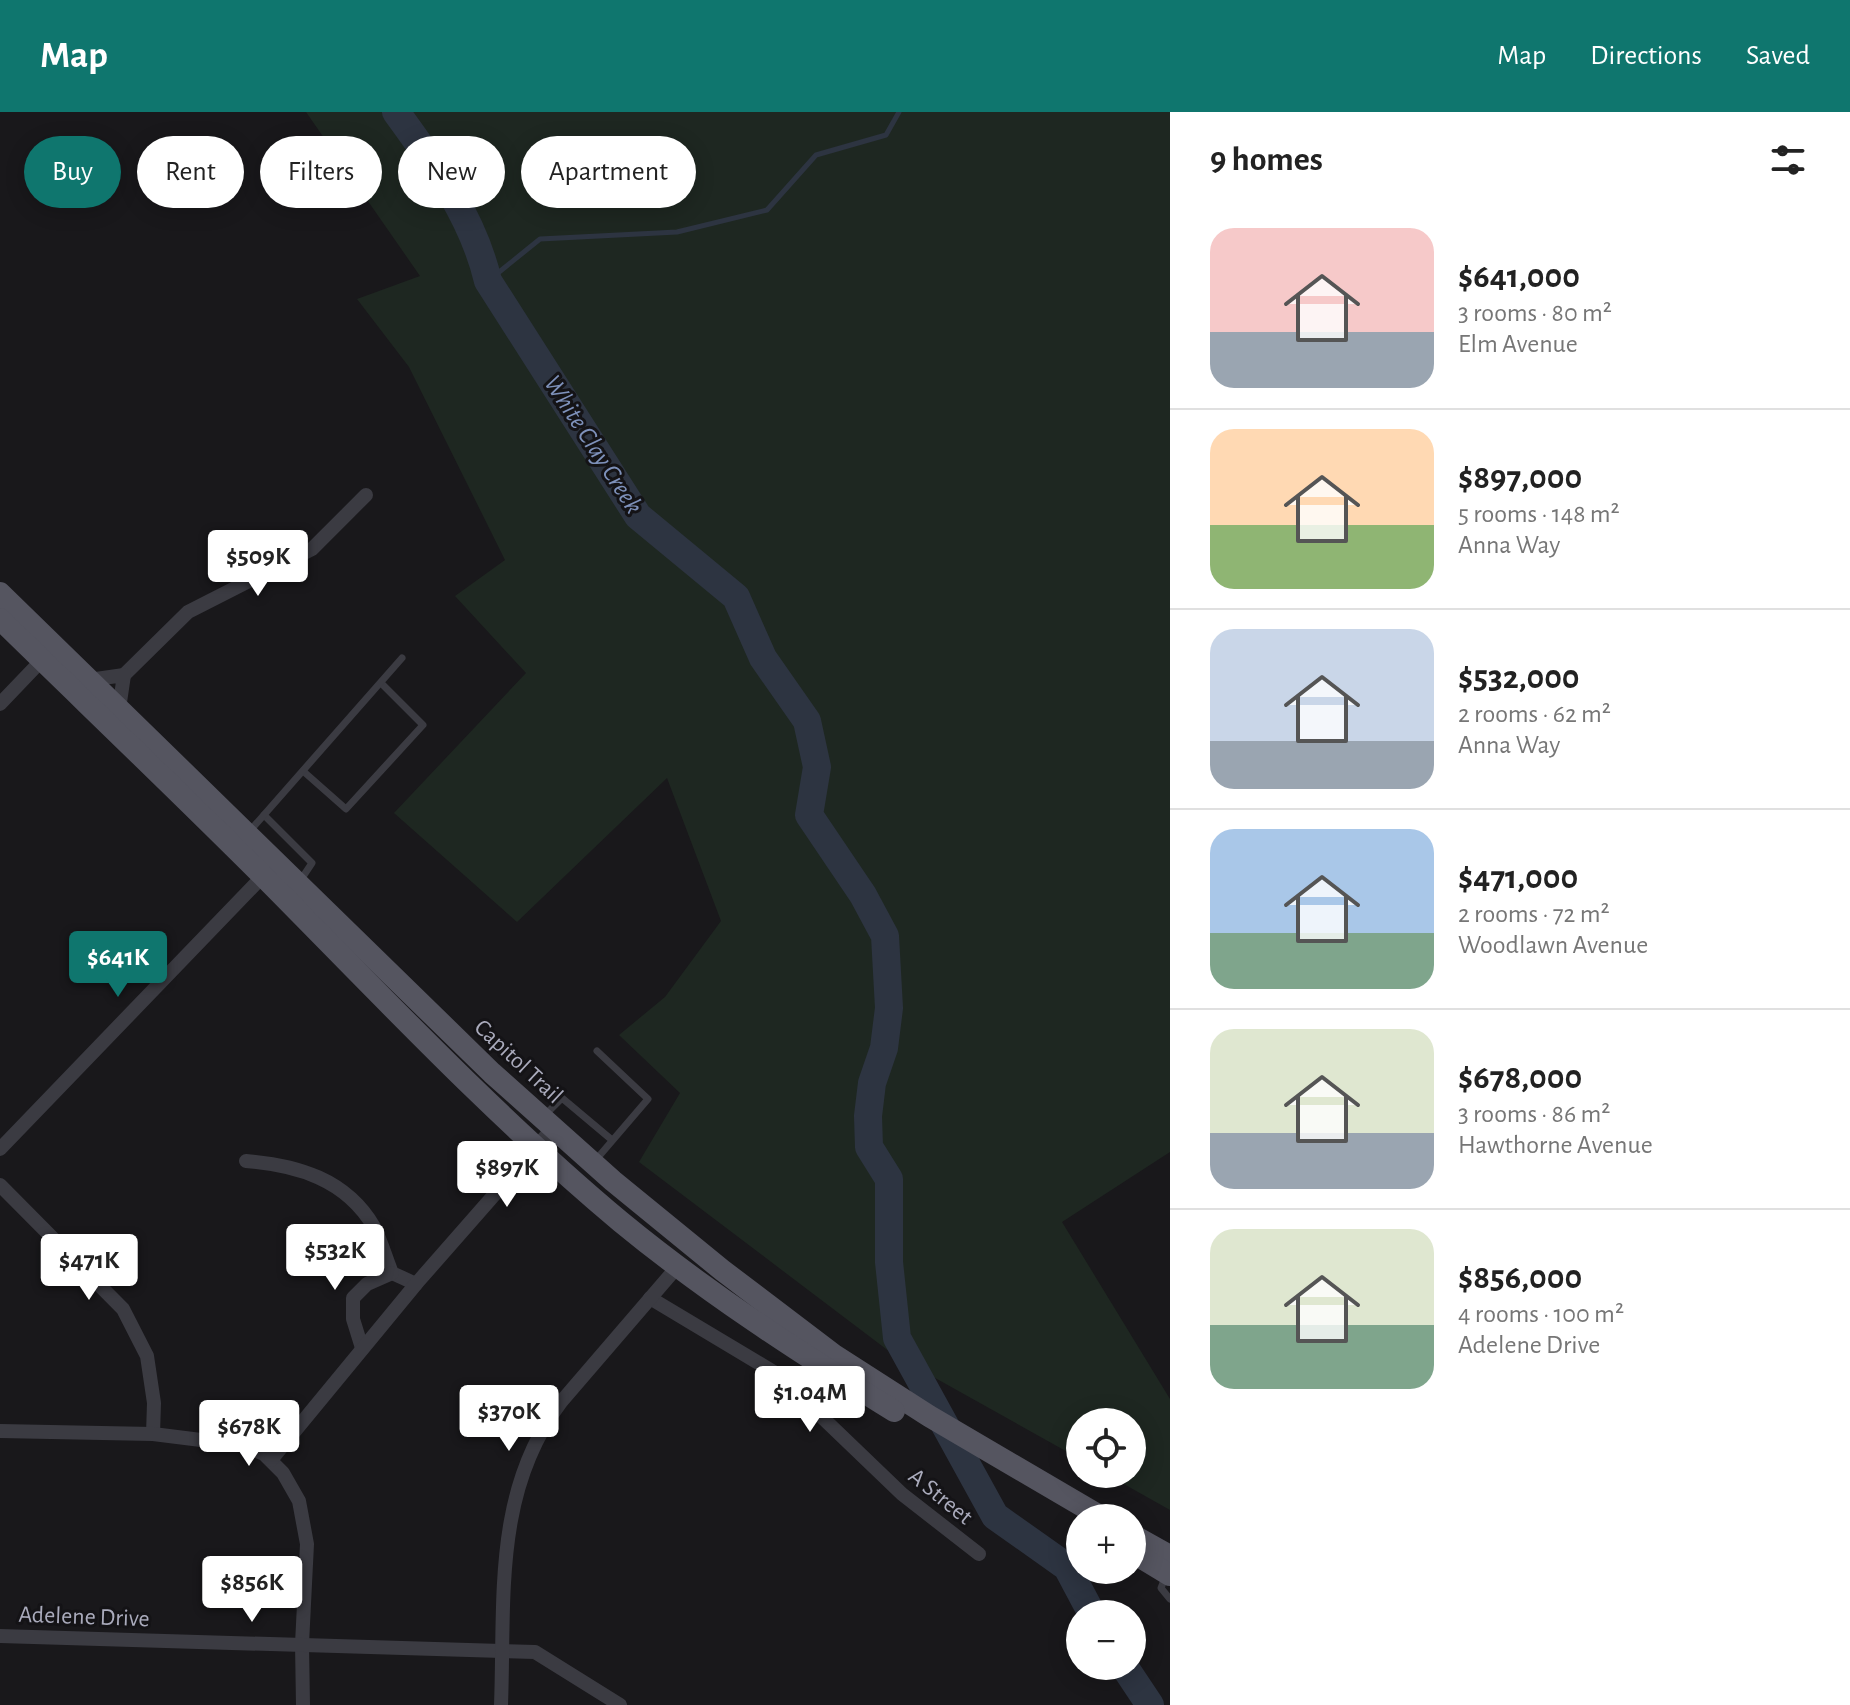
<!DOCTYPE html>
<meta charset="utf-8">
<style>
body{margin:0;font-family:"Alegreya Sans",sans-serif;background:#f2f2f2;color:#222;height:100vh;display:flex;flex-direction:column;font-size:30px;white-space:nowrap}
*{box-sizing:border-box;margin:0}
p{font-size:26px;color:#767676}
.icon{flex:none;width:44px;height:44px;fill:none;stroke:currentColor;stroke-width:2;stroke-linecap:round;stroke-linejoin:round}
.map{position:relative;flex:1;overflow:hidden}
.side{display:flex;flex-direction:column;background:#fff;width:680px}
.side>*{flex:none}
.banner{position:absolute;left:24px;top:24px;width:760px;height:72px;display:flex;gap:16px}
.controls{position:absolute;left:1066px;top:1296px;display:grid;gap:16px}
.controls a{display:grid;place-items:center;width:80px;height:80px;border-radius:50%;background:#fff;box-shadow:0 4px 20px #0003;font-size:40px}
.price{position:absolute;translate:-50% -68px;padding:0 18px;border-radius:8px;background:#fff;color:#222;font-size:26px;line-height:52px;filter:drop-shadow(0 2px 4px #0008)}
.price::after{content:'';position:absolute;left:50%;top:48px;width:24px;height:18px;margin-left:-12px;background:inherit;clip-path:polygon(0 0,100% 0,50% 100%)}
.price.selected{background:#0f766e;color:#fff}
ul{padding:0;list-style:none}
li{display:flex;align-items:center;gap:24px;height:200px;padding:0 40px}
li+li{border-top:2px solid #e0e0e0}
li span{display:grid;place-items:center;flex:none;width:224px;height:160px;border-radius:24px;color:#555}
li>.icon{margin-inline-start:auto}
span .icon{width:96px;height:96px;fill:#fffc;stroke-width:1}
li b{font-size:34px}
h2{display:flex;justify-content:space-between;align-items:center;height:96px;padding:0 40px;font-size:34px}
.chip{padding:0 28px;border-radius:36px;background:#fff;box-shadow:0 4px 20px #0003;font-size:28px;line-height:72px}
.chip.selected{background:#0f766e;color:#fff}
header{display:flex;align-items:center;gap:48px;box-sizing:border-box;height:112px;padding:0 40px;background:#0f766e;color:#fff}
header strong{font-size:38px}
nav{display:flex;gap:44px;margin-inline-start:auto;font-size:28px}
main{display:flex;flex:1;min-height:0}
.map>svg:first-child{display:block}
</style>
<header>
<strong>Map</strong>
<nav><a>Map</a><a>Directions</a><a>Saved</a></nav>
</header>
<main>
<div class="map">
<svg width="1170" height="1593" viewBox="0 0 1170 1593">
<rect width="100%" height="100%" fill="#19181b"/>
<!-- green -->
<path fill="#1e2721" d="M306,0H1170V1040L1062,1110L1170,1287V1398L1106,1362H1132V1310H1080V1347L894,1243L639,1050L680,981L619,923L665,885L721,809L667,666L517,810L394,701L526,561L455,484L505,448L409,255L357,187L420,164Z"/>
<g fill="none" stroke-linecap="round" stroke-linejoin="round">
<!-- stream -->
<path stroke="#2d3441" stroke-width="5" d="M488,169L540,127L677,120L767,98L816,43L886,23L899,0"/>
<!-- river -->
<g stroke="#2d3441" stroke-width="28">
<path d="M396,0C434,52 473,105 488,169L638,404L736,485L763,546L807,609L817,655L809,703L863,783L885,824L889,896L884,936L872,971L868,1004L869,1035L889,1067V1150L897,1226L995,1404L1067,1455L1092,1502"/>
<path d="M1124,1554L1150,1593"/>
</g>
<!-- lane -->
<g stroke="#3b3b42" stroke-width="7">
<path d="M303,659L346,697L423,613L381,571"/>
<path d="M264,703L312,751L300,769"/>
<path d="M248,721L402,546"/>
<path d="M545,1003L562,986L612,1028"/>
<path d="M594,1050L648,987L597,939"/>
<path d="M1166,1463L1161,1476L1170,1487"/>
</g>
<!-- street -->
<g stroke="#3b3b42" stroke-width="14">
<path d="M124,563L188,500L312,437L366,383"/>
<path d="M89,568L124,563L119,597"/>
<path d="M0,592L42,548"/>
<path d="M0,1037L263,764"/>
<path d="M246,1049C297,1053 346,1067 374,1115C381,1129 386,1146 392,1161L416,1172"/>
<path d="M0,1073L123,1197L147,1244L154,1291L153,1322"/>
<path d="M650,1186L777,1262L902,1382L979,1442"/>
<path d="M362,1236L353,1207V1186L367,1172L392,1161"/>
<path d="M0,1319L153,1322L241,1333L264,1342L283,1361L299,1389L307,1432L302,1532L303,1593"/>
<path d="M271,1348L416,1172L552,1017"/>
<path d="M0,1524L535,1540L620,1593"/>
<path d="M501,1593C505,1487 493,1379 561,1290L678,1154"/>
</g>
<!-- primary -->
<g stroke="#555560" stroke-width="22">
<path d="M0,481L492,961L613,1069L722,1158L834,1243L929,1304L1103,1406"/>
<path d="M0,507C88,593 177,678 264,765C381,883 493,1003 621,1110C706,1180 800,1241 894,1299"/>
<path d="M1132,1423L1170,1444"/>
<path d="M1132,1440L1170,1463"/>
</g>
</g>
<g text-anchor="middle" stroke-width="6" stroke-linejoin="round" paint-order="stroke">
<!-- street labels -->
<g font-size="24" fill="#aaabbc" stroke="#141316">
<text transform="translate(519 949) rotate(43)" y="8">Capitol Trail</text>
<text transform="translate(941 1384) rotate(39)" y="8">A Street</text>
<text transform="translate(84 1504) rotate(2)" y="8">Adelene Drive</text>
</g>
<!-- water labels -->
<g font-size="26" font-style="italic" fill="#7e91ba" stroke="#141316">
<text transform="translate(594 332) rotate(57)" y="9">White Clay Creek</text>
</g>
</g>
</svg>
<div class="controls">
<a><svg class="icon" aria-label="locate" viewBox="0 0 24 24"><circle cx="12" cy="12" r="6"/><path d="M12 2v4M12 18v4M2 12h4M18 12h4"/></svg></a>
<a>+</a>
<a>−</a>
</div>
<b class="price" style="left:258px;top:486px">$509K</b>
<b class="price selected" style="left:118px;top:887px">$641K</b>
<b class="price" style="left:507px;top:1097px">$897K</b>
<b class="price" style="left:335px;top:1180px">$532K</b>
<b class="price" style="left:89px;top:1190px">$471K</b>
<b class="price" style="left:810px;top:1322px">$1.04M</b>
<b class="price" style="left:509px;top:1341px">$370K</b>
<b class="price" style="left:249px;top:1356px">$678K</b>
<b class="price" style="left:252px;top:1512px">$856K</b>
<div class="banner">
<a class="chip selected">Buy</a>
<a class="chip">Rent</a>
<a class="chip">Filters</a>
<a class="chip">New</a>
<a class="chip">Apartment</a>
</div>
</div>
<section class="side">
<h2>9 homes<svg class="icon" aria-label="filters" viewBox="0 0 24 24"><path d="M4 7h16M4 17h16"/><circle cx="9" cy="7" r="2"/><circle cx="15" cy="17" r="2"/></svg></h2>
<ul>
<li><span style="background:linear-gradient(#f6c9c9 65%,#9aa5b1 0)"><svg class="icon" aria-label="home" viewBox="0 0 24 24"><path d="M3 11l9-7 9 7M6 9v11h12V9"/></svg></span><div><b>$641,000</b><p>3 rooms · 80 m²</p><p>Elm Avenue</p></div></li>
<li><span style="background:linear-gradient(#ffd9b3 60%,#8fb573 0)"><svg class="icon" aria-label="home" viewBox="0 0 24 24"><path d="M3 11l9-7 9 7M6 9v11h12V9"/></svg></span><div><b>$897,000</b><p>5 rooms · 148 m²</p><p>Anna Way</p></div></li>
<li><span style="background:linear-gradient(#c9d6e8 70%,#9aa5b1 0)"><svg class="icon" aria-label="home" viewBox="0 0 24 24"><path d="M3 11l9-7 9 7M6 9v11h12V9"/></svg></span><div><b>$532,000</b><p>2 rooms · 62 m²</p><p>Anna Way</p></div></li>
<li><span style="background:linear-gradient(#a9c7e8 65%,#7fa58c 0)"><svg class="icon" aria-label="home" viewBox="0 0 24 24"><path d="M3 11l9-7 9 7M6 9v11h12V9"/></svg></span><div><b>$471,000</b><p>2 rooms · 72 m²</p><p>Woodlawn Avenue</p></div></li>
<li><span style="background:linear-gradient(#dfe7d0 65%,#9aa5b1 0)"><svg class="icon" aria-label="home" viewBox="0 0 24 24"><path d="M3 11l9-7 9 7M6 9v11h12V9"/></svg></span><div><b>$678,000</b><p>3 rooms · 86 m²</p><p>Hawthorne Avenue</p></div></li>
<li><span style="background:linear-gradient(#dfe7d0 60%,#7fa58c 0)"><svg class="icon" aria-label="home" viewBox="0 0 24 24"><path d="M3 11l9-7 9 7M6 9v11h12V9"/></svg></span><div><b>$856,000</b><p>4 rooms · 100 m²</p><p>Adelene Drive</p></div></li>
</ul>
</section>
</main>
